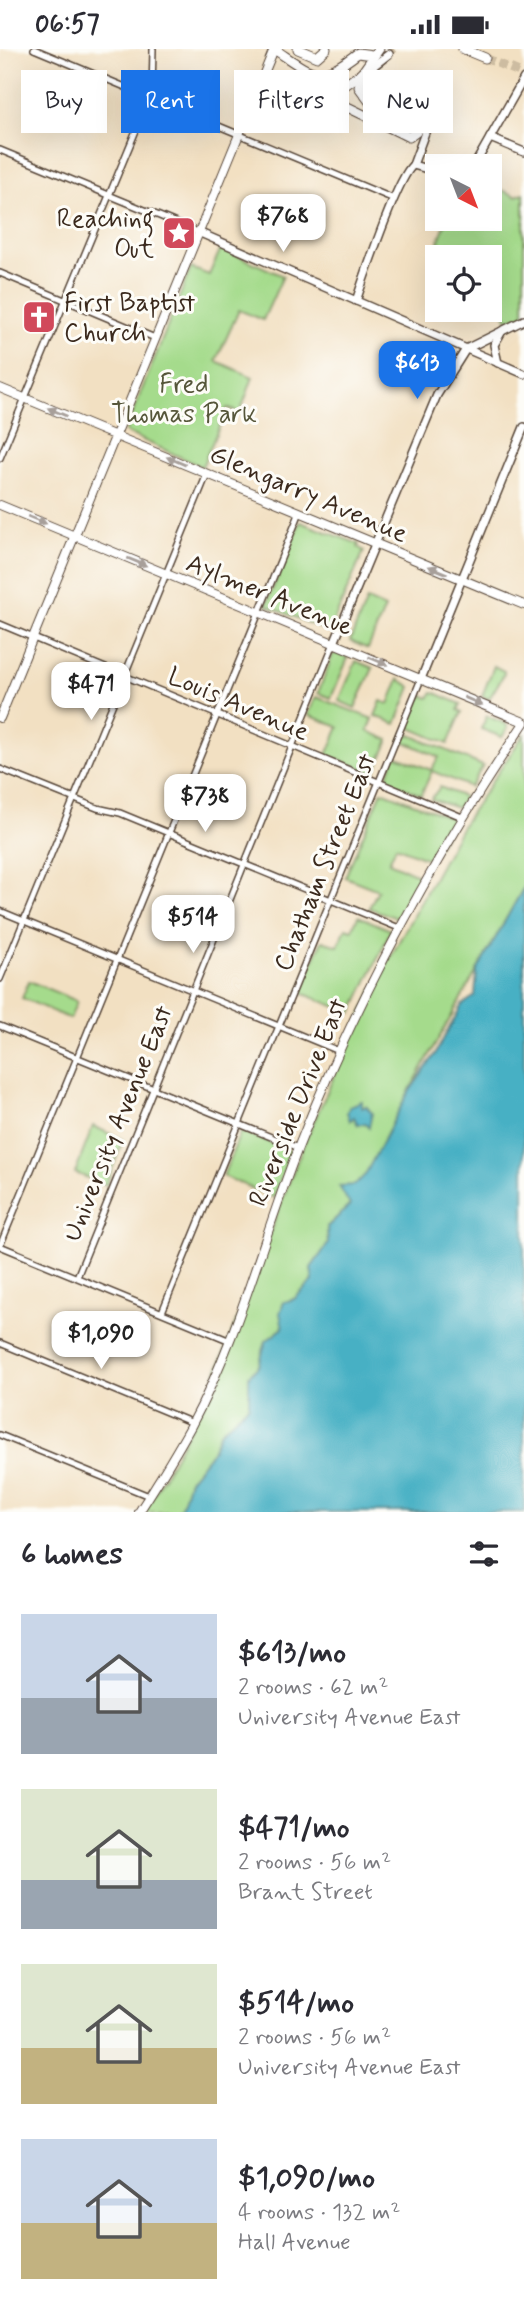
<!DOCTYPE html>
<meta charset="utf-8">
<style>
body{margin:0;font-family:Mynerve,sans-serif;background:#f7f7f7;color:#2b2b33;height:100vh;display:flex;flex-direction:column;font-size:26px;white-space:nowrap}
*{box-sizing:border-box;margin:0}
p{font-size:23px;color:#7c7c81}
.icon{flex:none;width:38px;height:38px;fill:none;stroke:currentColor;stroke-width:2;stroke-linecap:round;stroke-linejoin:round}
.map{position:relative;height:1463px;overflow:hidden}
.drawer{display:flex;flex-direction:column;background:#fff;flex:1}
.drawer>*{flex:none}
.hud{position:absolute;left:21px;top:21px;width:483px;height:63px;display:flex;gap:14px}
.needle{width:46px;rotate:138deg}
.fabs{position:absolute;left:425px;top:105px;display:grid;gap:14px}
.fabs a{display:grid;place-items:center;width:77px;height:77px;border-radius:0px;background:#fff;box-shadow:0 7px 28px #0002;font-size:35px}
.price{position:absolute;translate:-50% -60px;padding:0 16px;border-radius:14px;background:#fff;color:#222;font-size:23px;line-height:46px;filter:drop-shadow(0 2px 4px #0008)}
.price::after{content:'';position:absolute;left:50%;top:42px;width:21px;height:16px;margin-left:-10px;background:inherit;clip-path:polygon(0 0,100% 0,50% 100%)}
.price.active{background:#1a73e8;color:#fff}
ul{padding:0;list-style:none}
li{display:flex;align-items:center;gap:21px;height:175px;padding:0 21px}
li span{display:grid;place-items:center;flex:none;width:196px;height:140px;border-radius:0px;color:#555}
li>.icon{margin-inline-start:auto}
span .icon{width:84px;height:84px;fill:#fffc;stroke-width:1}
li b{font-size:30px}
h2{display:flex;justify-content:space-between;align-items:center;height:84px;padding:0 21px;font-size:30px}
.pill{padding:0 24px;border-radius:0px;background:#fff;box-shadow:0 7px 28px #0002;font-size:24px;line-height:63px}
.pill.active{background:#1a73e8;color:#fff}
.status{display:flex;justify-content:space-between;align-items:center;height:49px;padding:0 35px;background:#fff;direction:ltr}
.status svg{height:19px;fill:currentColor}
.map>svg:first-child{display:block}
</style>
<div class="status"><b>06:57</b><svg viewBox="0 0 49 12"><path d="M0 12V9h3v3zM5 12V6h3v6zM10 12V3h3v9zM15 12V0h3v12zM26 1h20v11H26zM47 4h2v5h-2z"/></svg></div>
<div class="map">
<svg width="524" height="1463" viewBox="0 0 524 1463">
<rect width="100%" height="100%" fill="#fdfcf7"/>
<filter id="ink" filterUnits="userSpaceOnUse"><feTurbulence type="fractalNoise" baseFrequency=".0143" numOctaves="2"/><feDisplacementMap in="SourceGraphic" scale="14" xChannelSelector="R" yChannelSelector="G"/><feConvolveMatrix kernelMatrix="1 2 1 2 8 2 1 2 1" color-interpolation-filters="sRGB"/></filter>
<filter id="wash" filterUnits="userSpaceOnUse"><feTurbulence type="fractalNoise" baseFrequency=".00686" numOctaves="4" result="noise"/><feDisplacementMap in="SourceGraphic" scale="28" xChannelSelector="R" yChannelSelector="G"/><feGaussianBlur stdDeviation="1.57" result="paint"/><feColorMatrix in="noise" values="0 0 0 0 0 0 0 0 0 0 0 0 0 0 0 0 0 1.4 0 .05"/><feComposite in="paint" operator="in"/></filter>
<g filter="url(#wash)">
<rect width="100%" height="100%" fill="#f2e0c2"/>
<!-- green -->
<g fill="#a5db8c" stroke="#708255" stroke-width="2">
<path d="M490,136L516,147L524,144V265L508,271L497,249L490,250V208L437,210L434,205L447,170H490Z"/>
<path d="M221,199L283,227L263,271L239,261L216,312L253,328L240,364L227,359L202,418L125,383L191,219L209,226Z"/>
<path d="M300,473L359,495L358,498L364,502L329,583L266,556Z"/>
<path d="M367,551L385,559L368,600L350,592Z"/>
<path d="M336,604L348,609L331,649L318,644L333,605Z"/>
<path d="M356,612L373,619L355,659L339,652Z"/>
<path d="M494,617L504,622V625L489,650L482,647Z"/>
<path d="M399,630L411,638L396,675L375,667L381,652L389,655Z"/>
<path d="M433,643L461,655L458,661L462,663L448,695L408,678L422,646L429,649Z"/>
<path d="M316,648L373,670L368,682L389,691L374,724L327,706L339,678L308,666Z"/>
<path d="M487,667L506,675L508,679L502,688L481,680Z"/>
<path d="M404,683L483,717L470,738L432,722L421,746L386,731L395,706L431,721L439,708L401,691Z"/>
<path d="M524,685V838L407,1046L350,1156L327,1178L328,1195L311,1219L313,1232L294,1250L283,1279L266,1292L259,1317L249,1326V1356L220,1383L212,1402L189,1431L181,1459L176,1463H144L207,1348L303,1097L371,944L463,775Z"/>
<path d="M440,738L464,748L457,759L431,750Z"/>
<path d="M382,742L454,770L430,811L396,797L389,813L420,827L397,869L369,859L378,841L345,828Z"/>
<path d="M358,867L391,881L352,964L299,943L322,892L338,897L346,879L352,881Z"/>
<path d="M29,932L77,952L70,970L22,949Z"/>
<path d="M93,1077L123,1091L106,1136L75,1124Z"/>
<path d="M241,1082L291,1102L274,1149L223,1127Z"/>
</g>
<!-- water -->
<g fill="#46b0c4" stroke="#406d71" stroke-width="2">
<path d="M524,838V1463H176L181,1458L189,1431L212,1402L220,1383L249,1356V1326L259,1317L266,1292L283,1279L280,1264L284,1253L294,1250L313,1232L311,1219L328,1195L327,1178L350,1156L339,1137L355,1136L365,1126L407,1046L434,1007L462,956L475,947L477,922Z"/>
<path d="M362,1052V1059L366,1057L372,1064L369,1078L365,1074L358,1076L354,1068L350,1072L347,1063L350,1057Z"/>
</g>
</g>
<g filter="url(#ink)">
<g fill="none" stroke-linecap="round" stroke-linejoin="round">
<!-- tertiary-tunnel -->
<path stroke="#cdbca1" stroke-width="7" stroke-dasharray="7 3.5" stroke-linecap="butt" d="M389,5L395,0"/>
<!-- primary-tunnel -->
<path stroke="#cdbca1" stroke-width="9" stroke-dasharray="9 4.5" stroke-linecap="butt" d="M485,9L524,25"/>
<!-- minor casing -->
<g stroke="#564537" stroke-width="8">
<g id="minor">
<path d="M34,0L394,150"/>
<path d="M0,101L198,183"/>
<path d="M0,224L155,289"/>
<path d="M0,409L152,43L153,0"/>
<path d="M0,575L462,768"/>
<path d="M0,720L97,759L120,764L399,879"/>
<path d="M0,862L339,1002"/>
<path d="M0,930L207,425"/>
<path d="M0,977L298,1099"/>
<path d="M77,1228L334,594"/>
<path d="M162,1263L421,630"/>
<path d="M228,1291L0,1197L300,463"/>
<path d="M0,1294L193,1374"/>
<path d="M0,1386L149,1447"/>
</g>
</g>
<!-- tertiary casing -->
<g stroke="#564537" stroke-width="10">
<g id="tertiary">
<path d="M389,5L371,19L365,35C379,56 422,53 427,78L413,116"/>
<path d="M490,89L524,103"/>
<path d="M413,116L438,123"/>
<path d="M474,117L524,29"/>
<path d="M198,183L524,325"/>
<path d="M356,252C365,226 397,129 413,116"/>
<path d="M498,314L494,296L502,282"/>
<path d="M334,594L437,346L466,300L524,271"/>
<path d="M421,630L524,378"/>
</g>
</g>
<!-- secondary casing -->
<g stroke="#564537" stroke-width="10">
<g id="secondary">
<path d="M0,339L524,556"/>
<path d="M0,456L524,673"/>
<path d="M0,669L274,0"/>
<path d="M139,1463C157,1435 175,1406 191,1377C238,1290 262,1191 298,1099C357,949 434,808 524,674"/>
</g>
</g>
<!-- primary casing -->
<g stroke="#564537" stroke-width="11">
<g id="primary">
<path d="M274,0C315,27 317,35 358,4L372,6"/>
<path d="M298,0L317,8L326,0"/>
<path d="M463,0L485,9"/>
<path d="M303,20L329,49L409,88L416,83L415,72L370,53L359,38L362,24L379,0"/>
<path d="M322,44H334L362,24"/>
</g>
</g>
<!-- minor -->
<use href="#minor" stroke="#fff" stroke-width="5"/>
<!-- tertiary -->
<use href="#tertiary" stroke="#fff" stroke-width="7"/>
<!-- secondary -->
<use href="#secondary" stroke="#fff" stroke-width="8"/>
<!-- primary -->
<use href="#primary" stroke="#fff" stroke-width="9"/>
</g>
<!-- one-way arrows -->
<defs><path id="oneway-solid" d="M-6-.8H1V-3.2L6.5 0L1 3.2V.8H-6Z" transform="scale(1.75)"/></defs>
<g fill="#a79f9a">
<use href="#oneway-solid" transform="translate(57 363) rotate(-157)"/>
<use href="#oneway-solid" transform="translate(176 412) rotate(-157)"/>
<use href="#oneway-solid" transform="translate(37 471) rotate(22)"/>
<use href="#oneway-solid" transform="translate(137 513) rotate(22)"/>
<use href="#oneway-solid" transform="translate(438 521) rotate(-158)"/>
<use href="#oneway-solid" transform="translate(378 612) rotate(23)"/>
<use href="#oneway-solid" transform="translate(473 652) rotate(23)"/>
</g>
</g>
<!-- icons -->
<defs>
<g id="sight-square" transform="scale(1.75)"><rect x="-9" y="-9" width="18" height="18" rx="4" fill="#d1495b" stroke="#fdfcf7"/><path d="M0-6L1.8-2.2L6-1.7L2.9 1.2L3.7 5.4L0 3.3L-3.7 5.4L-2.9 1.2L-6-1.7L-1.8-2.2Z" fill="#fff"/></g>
<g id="church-square" transform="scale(1.75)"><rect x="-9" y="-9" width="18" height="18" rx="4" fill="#d1495b" stroke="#fdfcf7"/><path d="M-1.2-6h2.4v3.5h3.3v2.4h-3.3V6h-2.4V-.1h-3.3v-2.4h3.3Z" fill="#fff"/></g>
</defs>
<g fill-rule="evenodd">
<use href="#sight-square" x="179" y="184"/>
<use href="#church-square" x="39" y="268"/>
</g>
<g text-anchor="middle" stroke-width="6" stroke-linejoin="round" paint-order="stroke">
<!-- poi labels -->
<g font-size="26" fill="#3b2a1e" stroke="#fdfcf7" text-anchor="end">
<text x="154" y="178">Reaching<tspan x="154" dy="30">Out</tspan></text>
<text x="64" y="262" text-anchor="start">First Baptist<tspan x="64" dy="30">Church</tspan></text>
</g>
<!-- park labels -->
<g font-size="26" fill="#56563a" stroke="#fdfcf7">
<text x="184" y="343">Fred<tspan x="184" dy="30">Thomas Park</tspan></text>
</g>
<!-- street labels -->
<g font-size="26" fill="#3b2a1e" stroke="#fdfcf7">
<text transform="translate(309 444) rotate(23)" y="9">Glengarry Avenue</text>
<text transform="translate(270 545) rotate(22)" y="9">Aylmer Avenue</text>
<text transform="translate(239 654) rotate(23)" y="9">Louis Avenue</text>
<text transform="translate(324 813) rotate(-68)" y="9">Chatham Street East</text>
<text transform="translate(297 1053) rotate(-68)" y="9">Riverside Drive East</text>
<text transform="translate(117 1074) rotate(-68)" y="9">University Avenue East</text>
</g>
</g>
</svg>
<div class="fabs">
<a><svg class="needle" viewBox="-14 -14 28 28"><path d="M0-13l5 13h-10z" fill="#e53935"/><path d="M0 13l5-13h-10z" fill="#7c7c81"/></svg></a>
<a><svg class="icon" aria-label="locate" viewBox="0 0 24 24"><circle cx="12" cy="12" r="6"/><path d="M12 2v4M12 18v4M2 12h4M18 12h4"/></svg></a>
</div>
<b class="price" style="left:283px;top:205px">$768</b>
<b class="price active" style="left:417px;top:352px">$613</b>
<b class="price" style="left:91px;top:673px">$471</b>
<b class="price" style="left:205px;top:785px">$738</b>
<b class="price" style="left:193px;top:906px">$514</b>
<b class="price" style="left:101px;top:1322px">$1,090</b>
<div class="hud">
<a class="pill">Buy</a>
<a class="pill active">Rent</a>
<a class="pill">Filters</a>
<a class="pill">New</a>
</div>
</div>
<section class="drawer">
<h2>6 homes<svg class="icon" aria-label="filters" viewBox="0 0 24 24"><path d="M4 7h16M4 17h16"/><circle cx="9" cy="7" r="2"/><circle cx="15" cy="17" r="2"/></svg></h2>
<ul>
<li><span style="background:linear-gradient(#c9d6e8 60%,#9aa5b1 0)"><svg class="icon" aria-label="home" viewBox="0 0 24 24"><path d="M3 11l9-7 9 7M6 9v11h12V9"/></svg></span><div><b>$613/mo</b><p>2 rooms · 62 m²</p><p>University Avenue East</p></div></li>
<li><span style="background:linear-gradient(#dfe7d0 65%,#9aa5b1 0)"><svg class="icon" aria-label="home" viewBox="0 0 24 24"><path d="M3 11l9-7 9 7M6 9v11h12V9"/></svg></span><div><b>$471/mo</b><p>2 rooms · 56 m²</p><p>Brant Street</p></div></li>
<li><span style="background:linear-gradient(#dfe7d0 60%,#c2b280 0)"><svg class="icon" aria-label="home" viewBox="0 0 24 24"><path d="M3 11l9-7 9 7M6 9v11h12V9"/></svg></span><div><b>$514/mo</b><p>2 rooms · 56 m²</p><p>University Avenue East</p></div></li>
<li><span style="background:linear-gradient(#c9d6e8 60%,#c2b280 0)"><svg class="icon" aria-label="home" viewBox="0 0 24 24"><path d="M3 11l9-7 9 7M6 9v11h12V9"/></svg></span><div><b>$1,090/mo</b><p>4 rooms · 132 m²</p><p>Hall Avenue</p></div></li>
</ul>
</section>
